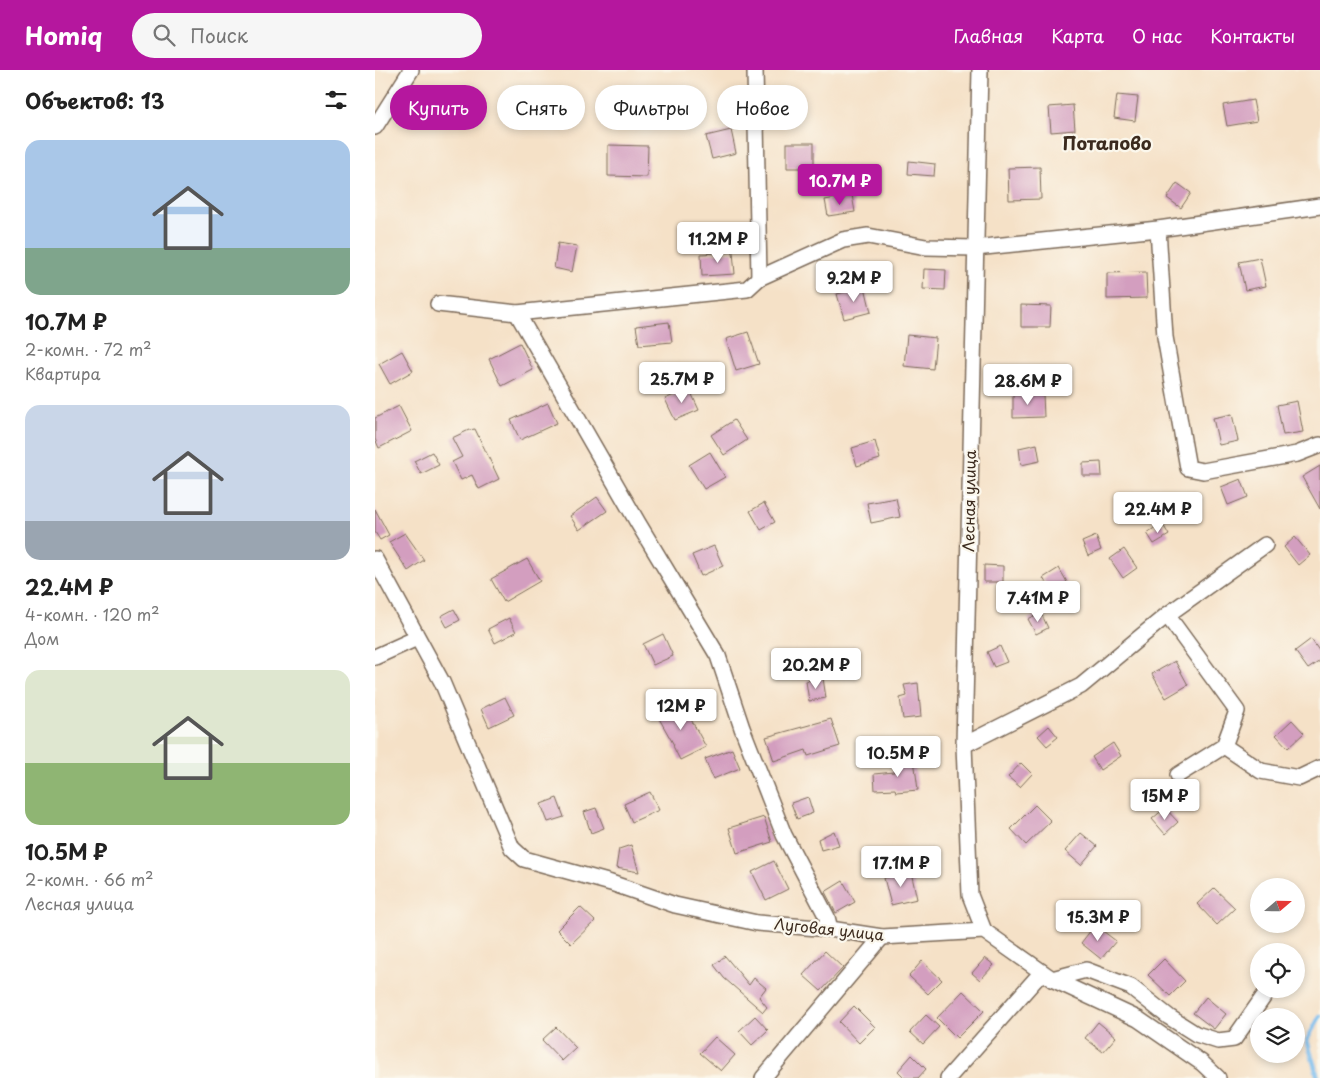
<!DOCTYPE html>
<html lang="ru">
<meta charset="utf-8">
<style>
body{margin:0;font-family:"Playpen Sans",sans-serif;background:#f6f6f6;color:#222;height:100vh;display:flex;flex-direction:column;font-size:19px;white-space:nowrap}
*{box-sizing:border-box;margin:0}
p{font-size:16px;color:#767676}
.icon{flex:none;width:28px;height:28px;fill:none;stroke:currentColor;stroke-width:2;stroke-linecap:round;stroke-linejoin:round}
.map{position:relative;flex:1;overflow:hidden}
.panel{display:flex;flex-direction:column;background:#fff;width:375px}
.panel>*{flex:none}
.banner{position:absolute;left:15px;top:15px;width:475px;height:45px;display:flex;gap:10px}
.needle{width:32px;rotate:70deg}
.tools{position:absolute;left:875px;top:808px;display:grid;gap:10px}
.tools a{display:grid;place-items:center;width:55px;height:55px;border-radius:50%;background:#fff;box-shadow:0 2px 8px #0003;font-size:25px}
.price{position:absolute;translate:-50% -42px;padding:0 11px;border-radius:5px;background:#fff;color:#222;font-size:16px;line-height:32px;filter:drop-shadow(0 1px 2px #0008)}
.price::after{content:'';position:absolute;left:50%;top:30px;width:15px;height:11px;margin-left:-8px;background:inherit;clip-path:polygon(0 0,100% 0,50% 100%)}
.price.on{background:#b5179e;color:#fff}
ul{padding:0;list-style:none}
li{display:grid;align-content:center;gap:10px;height:265px;padding:0 25px}
li span{display:grid;place-items:center;height:155px;border-radius:15px;color:#555}
li>.icon{margin-inline-start:auto}
span .icon{width:90px;height:90px;fill:#fffc;stroke-width:1}
li b{font-size:21px}
h2{display:flex;justify-content:space-between;align-items:center;height:60px;padding:0 25px;font-size:21px}
.tag{padding:0 18px;border-radius:22px;background:#fff;box-shadow:0 2px 8px #0003;font-size:18px;line-height:45px}
.tag.on{background:#b5179e;color:#fff}
header{display:flex;align-items:center;gap:30px;box-sizing:border-box;height:70px;padding:0 25px;background:#b5179e;color:#fff}
header strong{font-size:24px}
nav{display:flex;gap:28px;margin-inline-start:auto;font-size:18px}
.search{width:350px;height:45px;background:#f6f6f6;display:flex;align-items:center;gap:12px;box-sizing:border-box;padding:0 18px;border-radius:28px;color:#767676;font-size:19px}
main{display:flex;flex:1;min-height:0}
.map>svg:first-child{display:block}
</style>
<header>
<strong>Homiq</strong>
<div class="search"><svg class="icon" aria-label="search" viewBox="0 0 24 24"><circle cx="10" cy="10" r="6"/><path d="M15 15l6 6"/></svg>Поиск</div>
<nav><a>Главная</a><a>Карта</a><a>О нас</a><a>Контакты</a></nav>
</header>
<main>
<section class="panel">
<h2>Объектов: 13<svg class="icon" aria-label="filters" viewBox="0 0 24 24"><path d="M4 7h16M4 17h16"/><circle cx="9" cy="7" r="2"/><circle cx="15" cy="17" r="2"/></svg></h2>
<ul>
<li><span style="background:linear-gradient(#a9c7e8 70%,#7fa58c 0)"><svg class="icon" aria-label="home" viewBox="0 0 24 24"><path d="M3 11l9-7 9 7M6 9v11h12V9"/></svg></span><div><b>10.7M ₽</b><p>2-комн. · 72 m²</p><p>Квартира</p></div></li>
<li><span style="background:linear-gradient(#c9d6e8 75%,#9aa5b1 0)"><svg class="icon" aria-label="home" viewBox="0 0 24 24"><path d="M3 11l9-7 9 7M6 9v11h12V9"/></svg></span><div><b>22.4M ₽</b><p>4-комн. · 120 m²</p><p>Дом</p></div></li>
<li><span style="background:linear-gradient(#dfe7d0 60%,#8fb573 0)"><svg class="icon" aria-label="home" viewBox="0 0 24 24"><path d="M3 11l9-7 9 7M6 9v11h12V9"/></svg></span><div><b>10.5M ₽</b><p>2-комн. · 66 m²</p><p>Лесная улица</p></div></li>
</ul>
</section>
<div class="map">
<svg width="945" height="1008" viewBox="0 0 945 1008">
<rect width="100%" height="100%" fill="#fbf7ec"/>
<filter id="ink" filterUnits="userSpaceOnUse"><feTurbulence type="fractalNoise" baseFrequency=".02" numOctaves="2"/><feDisplacementMap in="SourceGraphic" scale="10" xChannelSelector="R" yChannelSelector="G"/><feConvolveMatrix kernelMatrix="1 2 1 2 8 2 1 2 1" color-interpolation-filters="sRGB"/></filter>
<filter id="wash" filterUnits="userSpaceOnUse"><feTurbulence type="fractalNoise" baseFrequency=".0096" numOctaves="4" result="noise"/><feDisplacementMap in="SourceGraphic" scale="20" xChannelSelector="R" yChannelSelector="G"/><feGaussianBlur stdDeviation="1.12" result="paint"/><feColorMatrix in="noise" values="0 0 0 0 0 0 0 0 0 0 0 0 0 0 0 0 0 1.4 0 .05"/><feComposite in="paint" operator="in"/></filter>
<g filter="url(#wash)">
<rect width="100%" height="100%" fill="#f5e1c7"/>
<g fill="none" stroke-linecap="round" stroke-linejoin="round">
<!-- stream -->
<path stroke="#78bcee" stroke-width="4.5" d="M943,1008L932,970L945,946"/>
</g>
<g id="blocks">
<!-- building -->
<g fill="#d39ebf">
<path d="M742,25L763,27L760,51L739,48Z"/>
<path d="M878,30L882,51L852,56L848,35Z"/>
<path d="M698,35L700,60L676,62L674,37Z"/>
<path d="M356,60L361,83L337,89L331,66Z"/>
<rect x="412" y="73" width="27" height="25"/>
<path d="M233,75L273,76L272,107L233,106Z"/>
<path d="M534,91L560,94L559,106L533,104Z"/>
<path d="M665,97L666,129L634,130L633,98Z"/>
<path d="M802,113L816,123L806,138L792,128Z"/>
<path d="M477,125L480,142L453,146L450,130Z"/>
<path d="M183,173L202,176L197,202L179,198Z"/>
<path d="M358,182L360,204L327,206L326,184Z"/>
<path d="M885,188L891,216L870,220L864,192Z"/>
<path d="M549,199L571,200L570,220L548,219Z"/>
<path d="M771,202L772,228L732,229V203Z"/>
<path d="M490,217L496,242L469,249L462,224Z"/>
<path d="M646,235L676,236L675,257H646Z"/>
<path d="M294,252L297,272L264,275L261,256Z"/>
<path d="M373,262L384,294L361,301L351,269Z"/>
<path d="M532,265L561,268L558,299L529,296Z"/>
<path d="M145,273L158,300L127,316L114,289Z"/>
<path d="M27,281L38,301L15,314L4,294Z"/>
<path d="M314,318L324,340L300,350L290,329Z"/>
<path d="M668,324L669,347L638,348V325Z"/>
<path d="M922,331L928,362L908,365L902,335Z"/>
<path d="M173,333L182,353L145,370L136,350Z"/>
<path d="M24,336L37,361L4,378L0,369V348Z"/>
<path d="M857,344L863,371L844,375L838,348Z"/>
<path d="M359,350L372,370L349,385L336,365Z"/>
<path d="M100,359L124,409L104,419L97,405L86,410L77,392L87,387L77,368L94,360Z"/>
<path d="M500,371L505,389L482,396L477,378Z"/>
<path d="M662,374L665,391L646,395L644,378Z"/>
<path d="M57,382L64,395L46,404L39,391Z"/>
<path d="M335,382L350,407L329,419L314,395Z"/>
<path d="M726,392L727,406H708V393Z"/>
<path d="M945,396V439L927,407Z"/>
<path d="M866,409L873,427L853,435L846,417Z"/>
<path d="M819,422L824,437L805,443L800,429Z"/>
<path d="M222,427L232,441L204,460L195,446Z"/>
<path d="M521,428L525,447L496,453L492,433Z"/>
<path d="M389,433L400,452L386,460L375,441Z"/>
<path d="M0,439L14,465L5,470L0,462Z"/>
<path d="M787,453L794,465L779,474L772,463Z"/>
<path d="M30,463L49,490L33,501L14,472Z"/>
<path d="M721,466L726,480L713,486L707,472Z"/>
<path d="M920,467L935,485L923,495L909,477Z"/>
<path d="M339,476L348,496L326,506L317,485Z"/>
<path d="M749,479L762,498L748,508L735,489Z"/>
<path d="M152,489L165,511L129,532L116,509Z"/>
<path d="M609,495L628,496V512H609Z"/>
<path d="M684,498L692,512L676,521L668,508Z"/>
<path d="M79,539L85,550L72,557L66,546Z"/>
<path d="M666,543L673,558L661,564L653,549Z"/>
<path d="M134,548L141,562L120,573L113,559Z"/>
<path d="M288,564L298,586L278,595L268,574Z"/>
<path d="M936,569L945,582V591L933,599L920,581Z"/>
<path d="M625,576L632,592L619,597L612,582Z"/>
<path d="M800,591L813,615L791,628L777,604Z"/>
<path d="M448,608L451,628L434,631L431,611Z"/>
<path d="M543,613L546,647L528,649L525,628L532,626L529,615Z"/>
<path d="M130,627L139,645L114,657L106,639Z"/>
<path d="M306,631L331,677L305,690L298,676L299,675L282,645Z"/>
<path d="M456,649L465,676L433,686L431,680L399,691L391,667Z"/>
<path d="M917,650L929,663L913,678L901,665Z"/>
<path d="M674,656L683,667L672,676L663,666Z"/>
<path d="M738,673L746,686L725,700L717,687Z"/>
<path d="M357,679L365,698L338,709L330,689Z"/>
<path d="M539,689L543,720L521,722L520,719L500,720L499,704L519,702L517,692Z"/>
<path d="M646,693L657,704L645,717L633,707Z"/>
<path d="M275,722L284,740L257,752L249,734Z"/>
<path d="M433,727L438,743L422,749L416,733Z"/>
<path d="M182,728L189,747L173,752L166,734Z"/>
<path d="M660,735L676,751L651,775L636,759Z"/>
<path d="M221,738L229,758L216,763L209,742Z"/>
<path d="M790,738L803,752L790,764L777,749Z"/>
<path d="M389,747L397,772L362,783L354,758Z"/>
<path d="M459,761L464,775L446,780L443,769Z"/>
<path d="M706,763L722,776L706,795L690,781Z"/>
<path d="M256,775L264,802L241,798L244,779Z"/>
<path d="M399,791L413,819L391,830L377,802Z"/>
<path d="M536,802L542,829L516,835L509,808Z"/>
<path d="M468,811L480,832L461,843L450,822Z"/>
<path d="M839,818L860,838L842,855L822,834Z"/>
<path d="M205,837L220,851L196,874L182,860Z"/>
<path d="M720,855L741,871L726,889L706,873Z"/>
<path d="M450,881L468,898L446,921L428,905Z"/>
<path d="M350,886L374,915L379,908L391,918L384,927L392,937L388,942L349,908L339,895Z"/>
<path d="M610,888L619,895L605,910L597,903Z"/>
<path d="M789,889L810,911L795,926L773,905Z"/>
<path d="M547,891L567,910L553,924L534,906Z"/>
<path d="M588,921L609,941L582,968L562,948Z"/>
<path d="M831,927L851,944L839,959L818,943Z"/>
<path d="M479,936L500,957L484,973L464,952Z"/>
<path d="M551,945L564,957L548,974L535,962Z"/>
<path d="M380,946L393,960L377,975L364,961Z"/>
<path d="M723,952L741,967L728,982L710,968Z"/>
<path d="M181,957L201,978L187,991L167,970Z"/>
<path d="M340,967L360,985L346,1001L325,983Z"/>
<path d="M537,985L551,999L543,1008H530L523,1001Z"/>
</g>
</g>
</g>
<g filter="url(#ink)">
<use href="#blocks" fill-opacity="0" stroke="#7c6a59" stroke-width="1"/>
<g fill="none" stroke-linecap="round" stroke-linejoin="round">
<!-- minor casing -->
<g stroke="#7c6a59" stroke-width="18">
<g id="minor">
<path d="M380,0L384,208"/>
<path d="M605,0L589,675L595,825L609,861"/>
<path d="M0,57L36,0"/>
<path d="M783,159L790,267L813,398L828,401L922,384L945,375"/>
<path d="M63,234L142,243L372,219L384,208L468,170L493,166L551,177L600,178L783,159L945,136"/>
<path d="M142,243L263,453L343,586L367,658L409,765L452,847L455,859"/>
<path d="M0,489L67,612L137,778L149,789L236,813L300,835L382,853L455,859L507,867L609,861L677,909L763,949L827,993L843,1008"/>
<path d="M792,545L862,641L849,676L803,705"/>
<path d="M0,587L42,568"/>
<path d="M589,675L706,616L792,545L890,475"/>
<path d="M849,676L886,701L924,708L945,698"/>
<path d="M677,909L711,900L756,917L794,947L821,964L843,971L859,969L894,919"/>
<path d="M388,1008L507,867"/>
<path d="M573,1008L667,902"/>
</g>
</g>
<!-- minor -->
<use href="#minor" stroke="#fff" stroke-width="15"/>
</g>
</g>
<g text-anchor="middle" stroke-width="4.5" stroke-linejoin="round" paint-order="stroke">
<!-- street labels -->
<g font-size="15" fill="#3b2a1e" stroke="#fbf7ec">
<text transform="translate(595 431) rotate(-89)" y="5">Лесная улица</text>
<text transform="translate(454 860) rotate(6)" y="5">Луговая улица</text>
</g>
<!-- quarter labels -->
<g font-size="18" font-weight="bold" fill="#3b2a1e" stroke="#fbf7ec">
<text x="732" y="80">Потапово</text>
</g>
</g>
</svg>
<div class="tools">
<a><svg class="needle" viewBox="-14 -14 28 28"><path d="M0-13l5 13h-10z" fill="#e53935"/><path d="M0 13l5-13h-10z" fill="#767676"/></svg></a>
<a><svg class="icon" aria-label="locate" viewBox="0 0 24 24"><circle cx="12" cy="12" r="6"/><path d="M12 2v4M12 18v4M2 12h4M18 12h4"/></svg></a>
<a><svg class="icon" aria-label="layers" viewBox="0 0 24 24"><path d="M12 4l9 5-9 5-9-5zM3 14l9 5 9-5"/></svg></a>
</div>
<b class="price on" style="left:465px;top:136px">10.7M ₽</b>
<b class="price" style="left:343px;top:194px">11.2M ₽</b>
<b class="price" style="left:479px;top:233px">9.2M ₽</b>
<b class="price" style="left:307px;top:334px">25.7M ₽</b>
<b class="price" style="left:653px;top:336px">28.6M ₽</b>
<b class="price" style="left:783px;top:464px">22.4M ₽</b>
<b class="price" style="left:663px;top:553px">7.41M ₽</b>
<b class="price" style="left:441px;top:620px">20.2M ₽</b>
<b class="price" style="left:306px;top:661px">12M ₽</b>
<b class="price" style="left:523px;top:708px">10.5M ₽</b>
<b class="price" style="left:790px;top:751px">15M ₽</b>
<b class="price" style="left:526px;top:818px">17.1M ₽</b>
<b class="price" style="left:723px;top:872px">15.3M ₽</b>
<div class="banner">
<a class="tag on">Купить</a>
<a class="tag">Снять</a>
<a class="tag">Фильтры</a>
<a class="tag">Новое</a>
</div>
</div>
</main>
